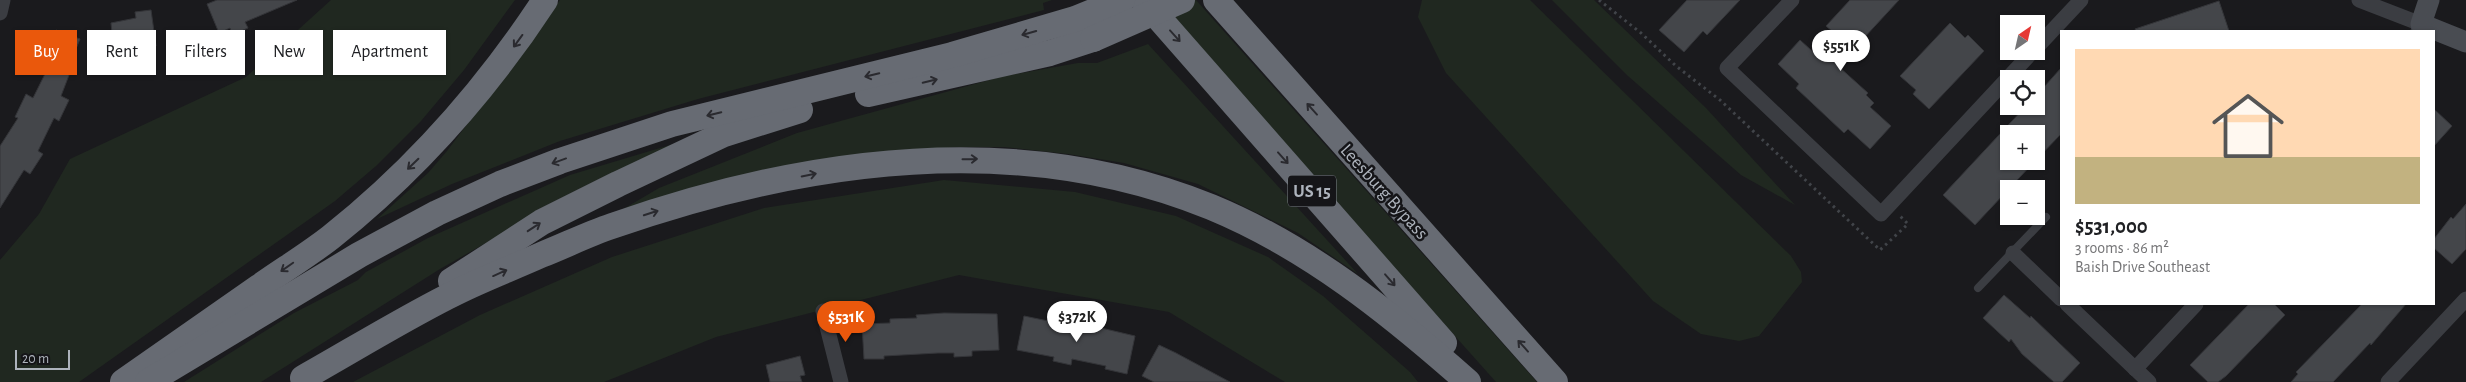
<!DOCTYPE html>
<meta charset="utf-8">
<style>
body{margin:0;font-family:"Alegreya Sans",sans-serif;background:#f6f6f6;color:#202124;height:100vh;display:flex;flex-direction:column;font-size:19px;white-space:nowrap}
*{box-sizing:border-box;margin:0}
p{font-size:16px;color:#757577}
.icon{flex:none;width:28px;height:28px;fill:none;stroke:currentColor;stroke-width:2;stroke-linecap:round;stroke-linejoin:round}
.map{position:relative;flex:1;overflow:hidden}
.panel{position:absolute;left:2060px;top:30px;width:375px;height:275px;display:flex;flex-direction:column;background:#fff;border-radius:0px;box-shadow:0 1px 4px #0004}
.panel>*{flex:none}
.banner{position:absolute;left:15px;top:30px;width:475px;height:45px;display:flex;gap:10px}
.needle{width:32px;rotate:34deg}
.controls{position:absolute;left:2000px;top:15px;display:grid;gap:10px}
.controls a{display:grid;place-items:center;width:45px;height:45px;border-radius:0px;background:#fff;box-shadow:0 1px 4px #0004;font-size:25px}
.scale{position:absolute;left:15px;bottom:12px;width:55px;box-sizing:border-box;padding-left:5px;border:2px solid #adb3bc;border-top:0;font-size:14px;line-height:18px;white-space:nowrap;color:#adb3bc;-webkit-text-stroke:4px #151518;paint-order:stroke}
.price{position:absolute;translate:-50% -42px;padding:0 11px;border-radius:18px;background:#fff;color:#222;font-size:16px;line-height:32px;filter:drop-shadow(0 1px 2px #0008)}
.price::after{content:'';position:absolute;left:50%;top:30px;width:15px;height:11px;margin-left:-8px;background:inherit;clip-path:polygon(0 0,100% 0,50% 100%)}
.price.active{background:#ea580c;color:#fff}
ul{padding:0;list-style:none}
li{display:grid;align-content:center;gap:10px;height:265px;padding:0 15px}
li span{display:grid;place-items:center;height:155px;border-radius:0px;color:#555}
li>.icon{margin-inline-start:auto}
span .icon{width:90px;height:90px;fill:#fffc;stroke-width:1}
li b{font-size:21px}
.chip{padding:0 18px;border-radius:0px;background:#fff;box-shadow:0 1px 4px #0004;font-size:18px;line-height:45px}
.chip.active{background:#ea580c;color:#fff}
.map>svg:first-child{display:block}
</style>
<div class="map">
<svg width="2466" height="382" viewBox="0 0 2466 382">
<rect width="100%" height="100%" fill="#1a1a1d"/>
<!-- green -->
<g fill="#202820">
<path d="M331,0H515L464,70L421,121L376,166L335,201L79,382H0V260L39,214L70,159L246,77Z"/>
<path d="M560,0H1052L1043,3L1044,10L698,99L560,141L452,184L377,219L428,173L447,151Z"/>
<path d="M1155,0H1196L1537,382H1496Z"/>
<path d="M1422,0H1530L1791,256L1801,272L1802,282L1759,336L1739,341L1701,334L1653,301L1446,73L1418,17Z"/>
<path d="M1552,0H1594L1706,108L1795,205L1741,175L1628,76Z"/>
<path d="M1148,44L1358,274L1298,233L1198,184L1124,163L1068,154L1004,147H957L877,156L620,211L659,188L797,133L1004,76L1078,63H1097Z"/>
<path d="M710,133L544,210L440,269L261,382H184L294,313L358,280L366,272L428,238L570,175Z"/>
<path d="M944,180L1075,192L1176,216L1268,257L1323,296L1410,372L1418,382H1285L1169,312L959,275L716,337L604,382H353L480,315L612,257L764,208Z"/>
</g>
<!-- building -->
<g fill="#44464a" stroke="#343539">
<path d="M217,0H297L245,22L248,28L232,35L230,28L219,33L207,4Z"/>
<path d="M1687,0H1740L1707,35L1703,31L1684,52L1659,30Z"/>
<path d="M1850,0H1899L1838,66L1868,93L1866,95L1874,103L1870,107L1891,126L1870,149L1848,129L1844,133L1796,88L1799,84L1778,64L1800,40L1822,60L1841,39L1826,26Z"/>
<path d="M2219,1L2229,31H2136L2135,29Z"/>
<path d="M151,10L156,46L141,48L142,55L125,57V53L114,54L111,23L136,18L135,12Z"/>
<path d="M1950,23L1965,38L1968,35L1984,51L1929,109L1913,94L1916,90L1900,76Z"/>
<path d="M56,30L80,39L71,61L74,62L61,96L69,100L59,121L54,118L38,151L43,154L30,174L24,170L0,208V146L18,118L15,117L26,94L33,98L47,70L35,65L42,48L47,50Z"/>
<path d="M2061,68V134L2036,160V134H2009V161H2035L1975,225L1943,195L2026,106H2036V96Z"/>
<path d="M2434,109L2452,126L2434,146Z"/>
<path d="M2466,204V249L2452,264L2434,248V239L2451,217L2453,219Z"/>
<path d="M2004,295L2030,318L2031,316L2080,363L2062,382H2054L2022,354L2011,339L2009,342L1983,318Z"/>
<path d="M2249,304H2274L2285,315L2226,376L2218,382H2208L2190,365Z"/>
<path d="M2362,304H2406L2371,345L2370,343L2333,382H2291L2298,374L2296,372Z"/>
<path d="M944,313L997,314L999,350L972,351V356L954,357V353H938L884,356V359H864L862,324L890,323V319L917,318L916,315Z"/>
<path d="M1024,316L1053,322V320L1079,325L1080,323L1135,336L1127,374L1105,369L1106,366L1072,359L1071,365L1053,361L1054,357L1017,350Z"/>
<path d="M1159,345L1176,353L1230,382H1154L1142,376Z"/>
<path d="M800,356L805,375L800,376L802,382H770L766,365Z"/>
</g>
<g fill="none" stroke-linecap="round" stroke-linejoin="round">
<!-- path -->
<path stroke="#414449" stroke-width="3" stroke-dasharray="2.5 4" stroke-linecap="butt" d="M1599,0L1641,33L1676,66L1720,100L1880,250L1908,224L1900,216"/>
<!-- lane -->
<path stroke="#3b3d42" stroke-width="8" d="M1978,288L2046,217"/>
<!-- street -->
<g stroke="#3b3d42" stroke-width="15">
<path d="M1792,0L1727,68L1881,214L2033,51"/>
<path d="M2359,0L2421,24L2418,31"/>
<path d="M0,13L3,0"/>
<path d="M2036,48L2081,0"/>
<path d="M2013,253L2061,299"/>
<path d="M2067,304L2149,382"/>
<path d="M823,311L841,382"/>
<path d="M2135,369L2196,304"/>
<path d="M2388,382L2466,299"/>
</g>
<!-- secondary -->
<path stroke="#494c52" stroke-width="21" d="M2429,0L2421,24L2466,42"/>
<!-- highway -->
<g stroke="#676b73" stroke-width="26">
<path d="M1143,0L1444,343"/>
<path d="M1216,0L1555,382"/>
<path d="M868,94L1050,53L1093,39"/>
<path d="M451,281L542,222L618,184L724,134L800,110"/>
<path d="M303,378C351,351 398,322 447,297C477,281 510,269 541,255C564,246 588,234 612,226C804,159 1017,128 1211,207C1308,247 1390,313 1468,382"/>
<path d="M123,382C169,350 214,318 259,287C283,270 308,255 331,237C415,170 486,90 545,0"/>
<path d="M148,382L359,255L437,213L500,184L560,161L672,124L952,55L1075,19L1122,0"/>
</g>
<!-- highway-bridge -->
<path stroke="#676b73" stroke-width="26" d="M1093,39L1182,0"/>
</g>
<!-- one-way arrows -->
<defs><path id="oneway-shaft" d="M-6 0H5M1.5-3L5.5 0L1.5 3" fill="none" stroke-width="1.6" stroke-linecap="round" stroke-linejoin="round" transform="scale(1.25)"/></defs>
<g stroke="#2a2a2f">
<use href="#oneway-shaft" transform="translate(1029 33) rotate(164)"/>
<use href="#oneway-shaft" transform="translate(1175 36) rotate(48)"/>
<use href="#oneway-shaft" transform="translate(518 41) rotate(126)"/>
<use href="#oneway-shaft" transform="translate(872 75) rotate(166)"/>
<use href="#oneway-shaft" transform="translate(930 81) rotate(-13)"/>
<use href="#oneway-shaft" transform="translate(1312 109) rotate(-132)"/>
<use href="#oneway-shaft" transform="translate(714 114) rotate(166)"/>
<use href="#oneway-shaft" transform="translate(1283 158) rotate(48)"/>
<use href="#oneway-shaft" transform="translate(970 159) rotate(-1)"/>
<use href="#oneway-shaft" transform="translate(559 161) rotate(160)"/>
<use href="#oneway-shaft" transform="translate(413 164) rotate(136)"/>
<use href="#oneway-shaft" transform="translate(809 175) rotate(-11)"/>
<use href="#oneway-shaft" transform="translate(651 213) rotate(-18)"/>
<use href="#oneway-shaft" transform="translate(534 227) rotate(-33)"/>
<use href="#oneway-shaft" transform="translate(287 267) rotate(145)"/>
<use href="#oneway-shaft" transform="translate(500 273) rotate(-24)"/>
<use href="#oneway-shaft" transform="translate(1390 280) rotate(49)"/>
<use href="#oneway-shaft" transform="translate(1523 346) rotate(-132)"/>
</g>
<g text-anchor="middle" stroke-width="5" stroke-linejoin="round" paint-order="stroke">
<!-- shield labels -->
<rect fill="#151518" stroke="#7f848b" stroke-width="1" x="1288" y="175.5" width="48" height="31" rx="4"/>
<g font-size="18" font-weight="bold" fill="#adb3bc">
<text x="1312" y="197">US 15</text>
</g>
<!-- street labels -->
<g font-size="19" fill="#adb3bc" stroke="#151518">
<text transform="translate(1385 191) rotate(48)" y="7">Leesburg Bypass</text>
</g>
</g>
</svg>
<div class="controls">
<a><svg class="needle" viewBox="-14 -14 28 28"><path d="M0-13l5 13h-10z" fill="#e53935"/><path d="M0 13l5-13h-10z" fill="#757577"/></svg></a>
<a><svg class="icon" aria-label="locate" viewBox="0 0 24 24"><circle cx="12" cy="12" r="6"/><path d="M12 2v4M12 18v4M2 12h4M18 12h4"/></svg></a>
<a>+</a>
<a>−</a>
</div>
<div class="scale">20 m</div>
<b class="price" style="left:1841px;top:72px">$551K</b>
<b class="price active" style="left:846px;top:343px">$531K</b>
<b class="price" style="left:1077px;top:343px">$372K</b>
<div class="banner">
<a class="chip active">Buy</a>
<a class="chip">Rent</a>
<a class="chip">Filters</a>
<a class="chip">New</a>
<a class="chip">Apartment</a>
</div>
<section class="panel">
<ul>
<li><span style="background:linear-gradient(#ffd9b3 70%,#c2b280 0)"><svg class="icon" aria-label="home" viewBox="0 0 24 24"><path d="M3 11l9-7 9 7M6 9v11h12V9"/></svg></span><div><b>$531,000</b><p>3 rooms · 86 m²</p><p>Baish Drive Southeast</p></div></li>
</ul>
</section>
</div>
